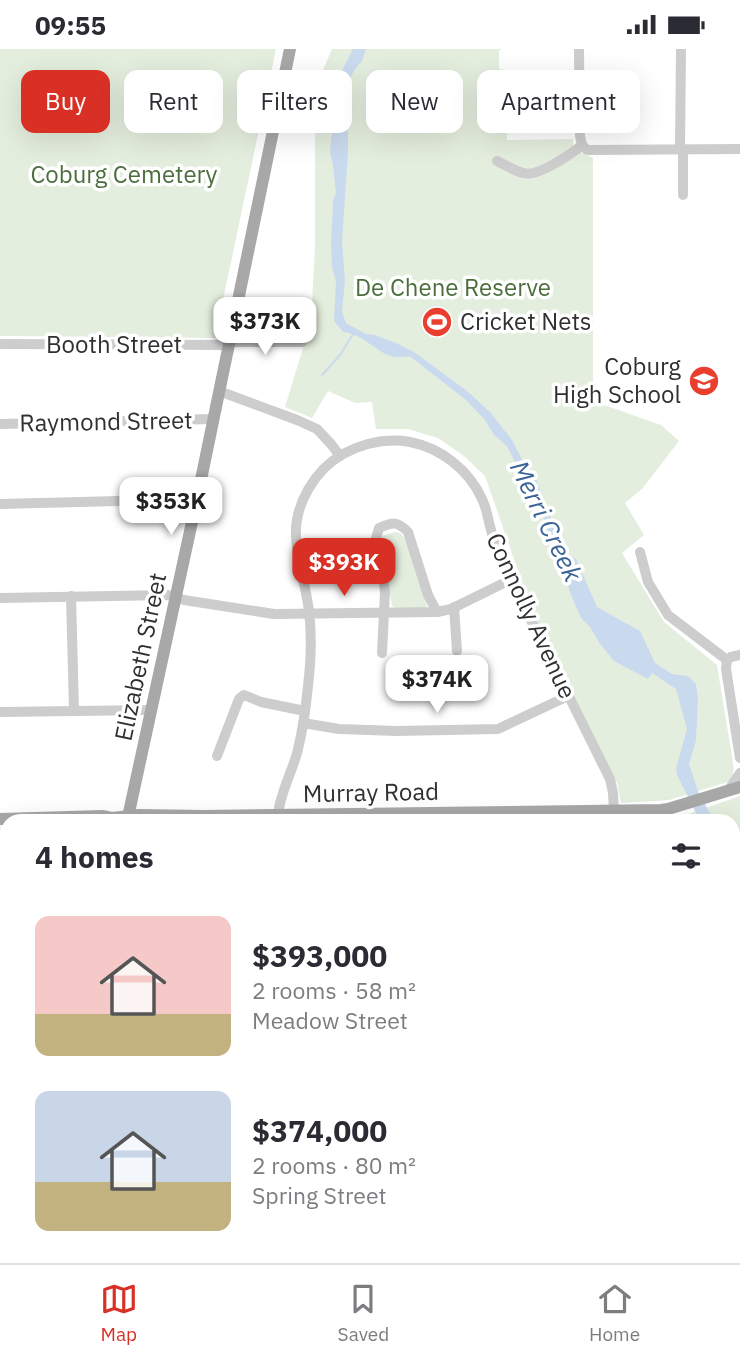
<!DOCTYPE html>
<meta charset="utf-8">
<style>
body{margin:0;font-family:"IBM Plex Sans",sans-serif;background:#f7f7f7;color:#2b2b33;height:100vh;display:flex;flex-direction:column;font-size:26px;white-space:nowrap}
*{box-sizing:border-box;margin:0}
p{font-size:23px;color:#7c7c81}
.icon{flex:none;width:38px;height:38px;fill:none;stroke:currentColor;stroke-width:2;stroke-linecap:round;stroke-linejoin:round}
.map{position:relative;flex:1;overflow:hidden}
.side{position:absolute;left:0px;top:765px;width:740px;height:450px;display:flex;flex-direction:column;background:#fff;border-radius:21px 21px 0 0;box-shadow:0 7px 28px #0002}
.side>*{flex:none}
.guide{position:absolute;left:21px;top:21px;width:698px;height:63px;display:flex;gap:14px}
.price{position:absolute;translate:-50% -60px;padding:0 16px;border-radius:14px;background:#fff;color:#222;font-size:23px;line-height:46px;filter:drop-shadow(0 2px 4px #0008)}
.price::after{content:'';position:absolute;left:50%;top:42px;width:21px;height:16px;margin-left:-10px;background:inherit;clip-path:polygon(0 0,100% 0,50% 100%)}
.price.selected{background:#d93025;color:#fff}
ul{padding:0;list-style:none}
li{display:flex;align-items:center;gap:21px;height:175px;padding:0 35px}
li span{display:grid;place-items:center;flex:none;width:196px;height:140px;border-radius:14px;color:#555}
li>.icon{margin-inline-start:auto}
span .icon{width:84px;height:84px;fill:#fffc;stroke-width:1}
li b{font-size:30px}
h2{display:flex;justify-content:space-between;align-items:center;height:84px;padding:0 35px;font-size:30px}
.chip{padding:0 24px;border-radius:14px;background:#fff;box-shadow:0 7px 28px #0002;font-size:24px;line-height:63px}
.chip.selected{background:#d93025;color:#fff}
.status{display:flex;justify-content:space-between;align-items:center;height:49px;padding:0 35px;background:#fff;direction:ltr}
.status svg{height:19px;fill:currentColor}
.dock{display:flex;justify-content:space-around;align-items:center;height:98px;border-top:2px solid #e1e1e2;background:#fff;font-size:19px;color:#7c7c81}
.dock a{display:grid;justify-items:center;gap:4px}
.dock .selected{color:#d93025}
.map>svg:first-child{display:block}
</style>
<div class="status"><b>09:55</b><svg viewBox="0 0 49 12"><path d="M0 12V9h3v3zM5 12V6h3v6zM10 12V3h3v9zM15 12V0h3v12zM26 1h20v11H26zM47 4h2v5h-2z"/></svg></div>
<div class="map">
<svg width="740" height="1214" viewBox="0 0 740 1214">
<rect width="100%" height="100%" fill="#fff"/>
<!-- green -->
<g fill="#e4eede">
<path d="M0,0H276L215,289L0,287Z"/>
<path d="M332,0H502L499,2V20L507,21V91L573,90V100L593,109V352L661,376L679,392L642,440L625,454L644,486L622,504L664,573L717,616L734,720L731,732L669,751L621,754L617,734L535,571L485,427L464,407L438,389L408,380H376L372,353L355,354L328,342L312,369L285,358L311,273L315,197V40Z"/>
<path d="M395,483L400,484L408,493L427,557L424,560H397L392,557L380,492L382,487Z"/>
<path d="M740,747V1205H733V772H645L671,771Z"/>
</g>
<!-- water -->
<path fill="#cadaee" d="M353,0H366L362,12L355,20L349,32L342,53L348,85V104L342,193L345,232L342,263L346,274L366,285L375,286L396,294L414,303L467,342L491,364L512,391L525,416L536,430L554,477H562L563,481H556V486L564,502L576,510L597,558L640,582L655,614L672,625L688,627L696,635L698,650L696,692L689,715L698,742L714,772H700L677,726L676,719L687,680L676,640L652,624L648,630L614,612L600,595L590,578L581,569L569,541L565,521L549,488L540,454L534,446L531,435L516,415L507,397L494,386L484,370L466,351L411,308C405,307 399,309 394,308C376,304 364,285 343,283L334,272L336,233L332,218L331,197L333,151L336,145L333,117L330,103L333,72L328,56L336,33Z"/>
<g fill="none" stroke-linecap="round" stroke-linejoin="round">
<!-- stream -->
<g stroke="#cadaee" stroke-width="2">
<path d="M322,326L340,306L355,282"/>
<path d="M740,918L739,921L740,926"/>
</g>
<!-- minor -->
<g stroke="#cdcdcd" stroke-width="10">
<path d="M579,0L580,87L582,96L587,101L740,100"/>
<path d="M680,100L681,0"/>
<path d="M497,112C523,125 526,131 554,115C564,109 573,104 582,96"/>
<path d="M683,146V100"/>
<path d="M229,293H302"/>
<path d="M0,295L228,296"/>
<path d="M219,342L297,371L317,380L331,395L340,407"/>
<path d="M0,375L213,370"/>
<path d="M0,455L197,450"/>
<path d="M640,503L648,533L668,566L727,611"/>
<path d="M71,547L74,661"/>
<path d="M0,549L168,546L184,551L274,565L437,563L451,560L510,531"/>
<path d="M454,558L457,602"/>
<path d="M382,604L385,543L382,518L375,493L379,479C393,473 397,472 408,483L428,546L437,563"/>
<path d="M727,611L726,620L740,709"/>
<path d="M727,611L731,608L740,606"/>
<path d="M0,663L152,661"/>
<path d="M303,674L339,680L397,682L498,680L568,647"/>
<path d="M217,707L239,650L244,646L261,653L305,662"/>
<path d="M728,742L740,724"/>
<path d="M278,766C280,743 293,722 298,700C303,680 306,657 308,637C311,612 312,587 309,562C306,538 298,514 296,489C294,455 315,421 343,405C364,394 387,389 410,393C441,399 469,421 482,450C487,460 488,471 491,481C493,491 497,501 501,511L610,730L613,744L614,762"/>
<path d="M0,852H7"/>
<path d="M0,931H7"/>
<path d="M0,1012H7"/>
<path d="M0,1144H7"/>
<path d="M128,1208V1214"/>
<path d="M376,1208V1214"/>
<path d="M578,1208L579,1214"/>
</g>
<!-- major -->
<g stroke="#a8a8a8" stroke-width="12">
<path d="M128,768L197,450L290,0"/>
<path d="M0,770L102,767L112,769L139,766L204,767L661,761L668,760L740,738"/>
</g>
</g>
<!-- icons -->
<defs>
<g id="stadium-disc" transform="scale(1.575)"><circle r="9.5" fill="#ea3f2f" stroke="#fff"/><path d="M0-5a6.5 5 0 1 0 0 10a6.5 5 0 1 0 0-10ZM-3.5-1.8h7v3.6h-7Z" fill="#fff"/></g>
<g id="school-disc" transform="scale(1.575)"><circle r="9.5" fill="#ea3f2f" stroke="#fff"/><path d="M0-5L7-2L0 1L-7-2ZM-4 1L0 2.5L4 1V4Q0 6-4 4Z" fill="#fff"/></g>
</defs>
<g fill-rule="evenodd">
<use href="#stadium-disc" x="437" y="273"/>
<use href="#school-disc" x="704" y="332"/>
</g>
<g text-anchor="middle" stroke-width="7" stroke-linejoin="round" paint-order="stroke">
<!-- park labels -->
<g font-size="24" fill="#4b6e3c" stroke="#fff">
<text x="124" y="134">Coburg Cemetery</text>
<text x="453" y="247">De Chene Reserve</text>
</g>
<!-- poi labels -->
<g font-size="24" fill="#303030" stroke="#fff" text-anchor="start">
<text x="460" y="281">Cricket Nets</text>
<text x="681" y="326" text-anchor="end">Coburg<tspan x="681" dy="28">High School</tspan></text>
</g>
<!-- street labels -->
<g font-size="24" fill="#303030" stroke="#fff">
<text x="114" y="304">Booth Street</text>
<text transform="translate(106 373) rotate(-1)" y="8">Raymond Street</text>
<text transform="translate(531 567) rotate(65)" y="8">Connolly Avenue</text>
<text transform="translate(141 608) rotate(-78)" y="8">Elizabeth Street</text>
<text transform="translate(371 744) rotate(-1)" y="8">Murray Road</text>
</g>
<!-- water labels -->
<g font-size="26" font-style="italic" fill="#3b6496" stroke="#fff">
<text transform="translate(546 472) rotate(64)" y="9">Merri Creek</text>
</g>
</g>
</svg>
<b class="price" style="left:265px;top:308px">$373K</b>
<b class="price" style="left:171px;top:488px">$353K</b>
<b class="price selected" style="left:344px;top:549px">$393K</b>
<b class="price" style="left:437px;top:666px">$374K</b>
<div class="guide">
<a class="chip selected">Buy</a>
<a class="chip">Rent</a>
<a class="chip">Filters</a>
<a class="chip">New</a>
<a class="chip">Apartment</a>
</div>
<section class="side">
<h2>4 homes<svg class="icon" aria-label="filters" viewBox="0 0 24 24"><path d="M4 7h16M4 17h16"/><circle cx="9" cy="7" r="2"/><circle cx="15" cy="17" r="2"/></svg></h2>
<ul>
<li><span style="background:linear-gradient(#f6c9c9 70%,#c2b280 0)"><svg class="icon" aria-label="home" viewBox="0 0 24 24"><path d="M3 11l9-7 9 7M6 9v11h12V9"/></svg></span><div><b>$393,000</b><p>2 rooms · 58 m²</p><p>Meadow Street</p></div></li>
<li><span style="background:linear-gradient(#c9d6e8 65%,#c2b280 0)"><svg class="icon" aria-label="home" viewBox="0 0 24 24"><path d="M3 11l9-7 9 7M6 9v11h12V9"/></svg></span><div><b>$374,000</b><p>2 rooms · 80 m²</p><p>Spring Street</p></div></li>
</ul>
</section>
</div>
<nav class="dock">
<a class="selected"><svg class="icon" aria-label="map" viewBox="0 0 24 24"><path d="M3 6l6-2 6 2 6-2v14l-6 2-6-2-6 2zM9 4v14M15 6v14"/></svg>Map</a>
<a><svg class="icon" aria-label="saved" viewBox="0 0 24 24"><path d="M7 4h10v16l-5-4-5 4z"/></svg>Saved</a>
<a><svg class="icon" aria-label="home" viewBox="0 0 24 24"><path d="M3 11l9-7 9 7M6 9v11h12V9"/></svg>Home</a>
</nav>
